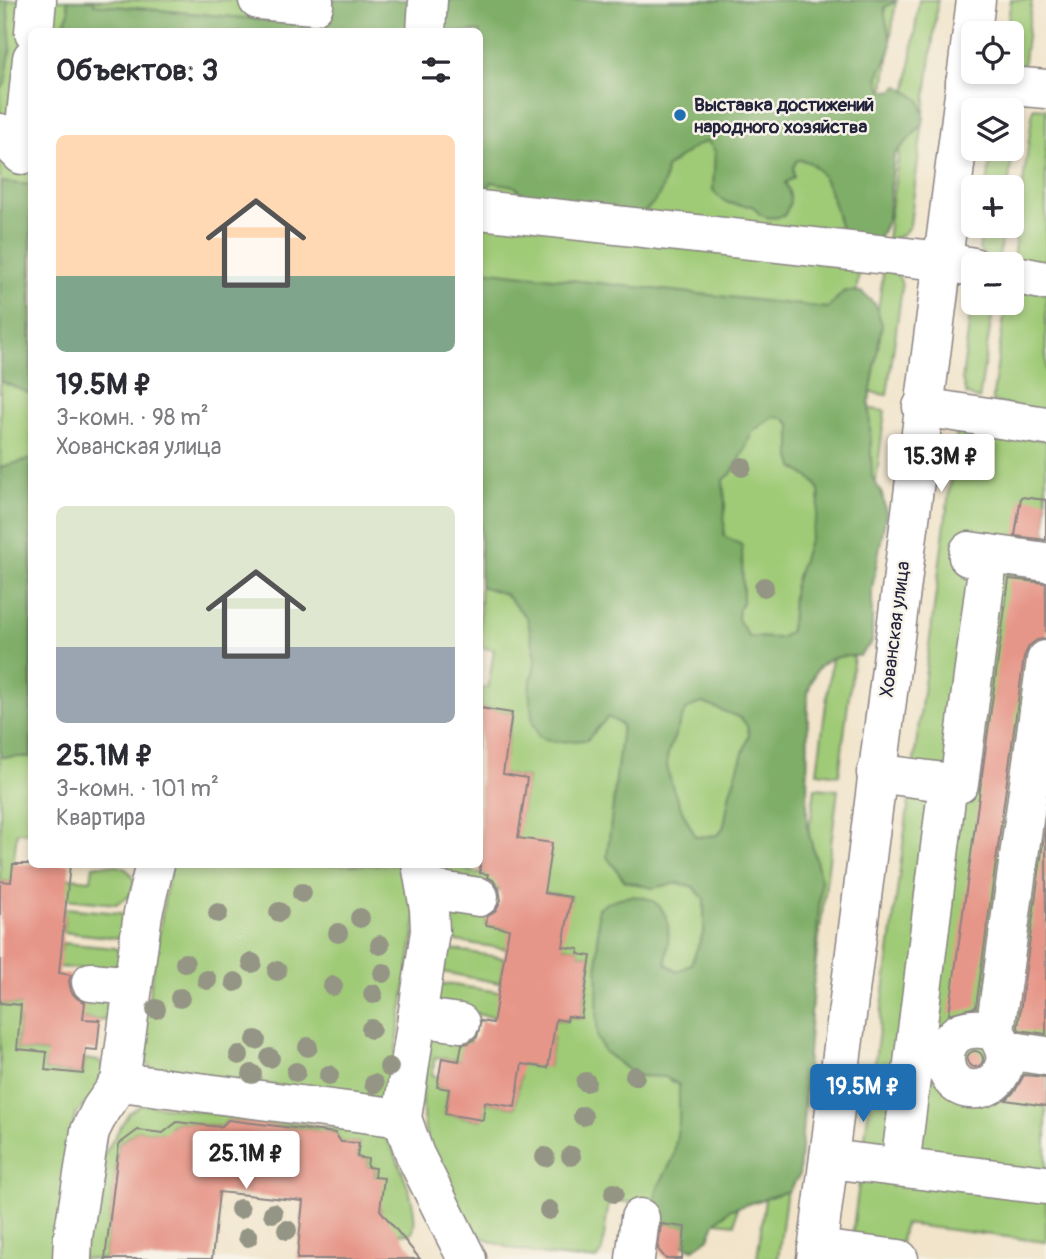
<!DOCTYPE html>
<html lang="ru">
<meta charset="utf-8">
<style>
body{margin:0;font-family:Pangolin,sans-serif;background:#f7f7f7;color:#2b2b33;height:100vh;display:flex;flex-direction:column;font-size:26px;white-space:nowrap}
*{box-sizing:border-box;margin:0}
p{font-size:23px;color:#7c7c81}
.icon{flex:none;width:38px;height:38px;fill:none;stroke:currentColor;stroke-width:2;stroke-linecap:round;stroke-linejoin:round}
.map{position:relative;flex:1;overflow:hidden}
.panel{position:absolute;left:28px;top:28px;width:455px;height:840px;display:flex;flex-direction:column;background:#fff;border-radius:10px;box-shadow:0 4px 10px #0003}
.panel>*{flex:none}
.controls{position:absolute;left:961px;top:21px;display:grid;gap:14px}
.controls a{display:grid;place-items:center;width:63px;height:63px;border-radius:10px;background:#fff;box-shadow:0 4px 10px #0003;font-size:35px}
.price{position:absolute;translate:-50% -60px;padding:0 16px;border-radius:7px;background:#fff;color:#222;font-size:23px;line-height:46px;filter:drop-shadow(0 2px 4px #0008)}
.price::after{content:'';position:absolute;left:50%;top:42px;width:21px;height:16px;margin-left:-10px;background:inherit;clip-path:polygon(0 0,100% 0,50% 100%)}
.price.current{background:#1f6fb2;color:#fff}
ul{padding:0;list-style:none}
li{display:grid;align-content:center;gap:14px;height:371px;padding:0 28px}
li span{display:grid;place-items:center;height:217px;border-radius:10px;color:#555}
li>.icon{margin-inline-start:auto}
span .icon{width:126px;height:126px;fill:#fffc;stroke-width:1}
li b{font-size:30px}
h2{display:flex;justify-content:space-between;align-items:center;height:84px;padding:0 28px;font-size:30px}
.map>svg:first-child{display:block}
</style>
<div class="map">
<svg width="1046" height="1259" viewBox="0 0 1046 1259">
<rect width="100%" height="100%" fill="#f7f3e8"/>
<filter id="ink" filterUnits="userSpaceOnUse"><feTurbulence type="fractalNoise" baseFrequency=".0143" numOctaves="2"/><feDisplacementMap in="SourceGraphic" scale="14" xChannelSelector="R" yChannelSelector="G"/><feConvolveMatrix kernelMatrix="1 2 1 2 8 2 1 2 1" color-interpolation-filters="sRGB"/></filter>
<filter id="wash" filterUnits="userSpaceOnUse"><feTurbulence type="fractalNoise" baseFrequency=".00686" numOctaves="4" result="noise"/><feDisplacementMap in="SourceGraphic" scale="28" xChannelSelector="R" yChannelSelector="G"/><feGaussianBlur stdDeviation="1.57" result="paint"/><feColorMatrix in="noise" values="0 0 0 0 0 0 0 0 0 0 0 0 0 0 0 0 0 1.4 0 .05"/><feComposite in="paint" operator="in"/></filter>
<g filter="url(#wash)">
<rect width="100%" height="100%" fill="#f1e4ca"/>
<!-- green -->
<g fill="#9fca76" stroke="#607658" stroke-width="2">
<path d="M0,0H896L790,781L735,1224L687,1219L685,1227L660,1224L661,1206L609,1200L602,1252L597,1259C568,1259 501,1252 478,1234C465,1225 459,1207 452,1194C445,1182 436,1169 432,1156C416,1113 424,1078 429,1035H471L469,1046L474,1063L435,1057L432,1075L439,1077L438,1087L449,1089L445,1114L482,1120L484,1111L480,1101L515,1107L520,1076L515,1063L548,1067L553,1038L548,1018L567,1021L568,1016L581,1018L591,956L578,954V949L556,946L571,897L537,891L512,837L520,821L527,778L497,773L505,757L512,713L480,708L482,688H488L494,650L481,647L482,641L480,640V32H32V833L17,832L13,867L19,883L0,881Z"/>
<path d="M919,0H938L910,225C904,236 898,237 887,240Z"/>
<path d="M1011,0H1032L1023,68L1012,62V33H1006Z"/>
<path d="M1033,108L1046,109V271L1012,266Z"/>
<path d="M1019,109L1008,187H987L991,149H1012V111Z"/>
<path d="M982,226H1003L998,263L989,261L979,250Z"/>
<path d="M884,267C895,272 901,275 902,288L887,395L867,392Z"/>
<path d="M1012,285L1046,293V412L992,402L1006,303H1012Z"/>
<path d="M973,291V303H994L979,400L966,394L962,380Z"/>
<path d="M865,408L885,411L839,775L817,772Z"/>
<path d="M957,431L1046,440V1242L904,1224L901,1243L852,1237Z"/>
<path d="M815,788L838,790L778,1259H757L765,1199L762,1197Z"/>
<path d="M100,865C116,865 129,864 134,882L130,896L116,904L66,899L56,877L91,880L93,866Z"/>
<path d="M170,865H407L417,914L389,1095L377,1100L152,1068L144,1061L140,1051Z"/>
<path d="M432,865H468V871L501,876L498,891L443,882Z"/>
<path d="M65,908L120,913L125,916L122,936L118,938L63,932Z"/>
<path d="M448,909L488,911L486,925L521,931L506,949L456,941L445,931Z"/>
<path d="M62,943L115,948L123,954L113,972L47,966L61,951Z"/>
<path d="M450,949L505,958L500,983L442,972L445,950Z"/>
<path d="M446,984L499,992L507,1019L442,1009L434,992L441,985Z"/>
<path d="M78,991L115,996L112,1019L108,1021L67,1017L77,1001Z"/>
<path d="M0,1003L28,1006L20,1018L17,1049L52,1053L46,1061L45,1070L83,1074L85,1059L98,1061L105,1066L103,1087L75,1114L58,1259H0Z"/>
<path d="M142,1104L383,1134C397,1152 422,1212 412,1233L407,1234L387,1232C381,1212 373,1190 375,1168L367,1167L368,1159L357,1157L359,1143L341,1142L335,1133L228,1120L221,1127L177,1122L169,1128L168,1134L138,1130L119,1144L105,1259H82L97,1167L128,1114Z"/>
</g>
<!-- forest -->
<g fill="#7fae67" stroke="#506851" stroke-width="2" fill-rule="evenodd">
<path d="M0,0H7L11,47L5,84L0,88Z"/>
<path d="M67,0H94V4L321,25L323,0H898L885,7C883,22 892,33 891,47C888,65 871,72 883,90L892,91L899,86L920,100L924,115L923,124L894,155L888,219L879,239L842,233C835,210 827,158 797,160L793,168L794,177L785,183C793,197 791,203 784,216C769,219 761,219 753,206C735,204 725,207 713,190L715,151L707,141L694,147L666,168C664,190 660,198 643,213L531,201L514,186L492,182L480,198V32H60L69,12Z"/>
<path d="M0,182L31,185V394L0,381Z"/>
<path d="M480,270L828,308L844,291L861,292L875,304L882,324L869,402L872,477L882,494L886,513L872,589V642L859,656C828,654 814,663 808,694L807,826L821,879L799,1176L789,1191L729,1210L715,1223L709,1238L694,1249L676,1242L654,1203L657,1189L673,1159L679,1122V1085L665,1077L635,1076L604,1051L597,1037L598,908C619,894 654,888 666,917C671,931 667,948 666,963L677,972L691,964L704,931V899L694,887L678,883L652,888L625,881L607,857L622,725L608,717L587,740L555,742L539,737L533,723L529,690L536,658L527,618L505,594L480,586ZM773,417L784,418L791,425V457L794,467C802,474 814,478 818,488C826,506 798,567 794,588C791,603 794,617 789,632L780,638L749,637L738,619L739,609L743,600L742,545L724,536L725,501L723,480L731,474L744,452L752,432ZM703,703L741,718L747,726L749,735L730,792L724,826L718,835L696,837C686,819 662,775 668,754C670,745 675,737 678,728C683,713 686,706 703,703Z"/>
<path d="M31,459V757H0V467Z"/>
</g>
<g id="blocks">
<!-- building -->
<g fill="#e69688">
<path d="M1021,497L1046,500V540L1015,536Z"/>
<path d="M1009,579L1046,583V639L1037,640L1029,646L1024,657L976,1007L949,1014Z"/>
<path d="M480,708L512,713L503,774L527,778L518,838L552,843L544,893L571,897L563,947L579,949L578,954L591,956L581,1018L568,1016L567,1021L556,1019L548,1068L522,1064L515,1107L485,1102L483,1120L445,1114L449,1089L437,1087L442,1058L459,1061L462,1044L469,1043L477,1037L481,1021L493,1023L509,929L486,925L487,917L496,910L501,900L499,889L493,880L487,877L488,874L480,873Z"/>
<path d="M1046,821V1034L1019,1030L1018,1027Z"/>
<path d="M13,864H70L59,973L71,975L69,981L71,992L78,999L85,1002L83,1019L100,1020L97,1050L86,1049L83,1074L45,1070L47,1052L17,1049L21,1005L0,1003V881L11,882Z"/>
<circle cx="975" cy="1059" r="8"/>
<path d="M1024,1075L1046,1077V1106L1006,1100L1015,1091Z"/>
<path d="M228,1120L335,1133L341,1142L359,1143L357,1157L368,1159L367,1167L375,1168L374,1177L384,1178L380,1210L420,1259H297L303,1201L219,1192L212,1259H105L119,1144L138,1130L163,1133L177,1122L221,1127Z"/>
<path d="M661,1224L685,1227L682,1259H666L658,1249Z"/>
</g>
</g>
</g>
<g filter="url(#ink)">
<use href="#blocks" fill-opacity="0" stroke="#8a8382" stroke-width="2"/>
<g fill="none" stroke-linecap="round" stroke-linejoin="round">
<!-- minor casing -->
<g stroke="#8a8382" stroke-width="41">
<g id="minor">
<path d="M258,0L314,5V0"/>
<path d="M34,32L37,0"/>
<path d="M426,32L428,0"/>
<path d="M965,82L1046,89"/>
<path d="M0,133L22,155L32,58"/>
<path d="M480,210L941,261L973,267"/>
<path d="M1012,274L1046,281"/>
<path d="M922,407L1046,426"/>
<path d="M968,557L969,551L1046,562"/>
<path d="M876,773L959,784L989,554"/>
<path d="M421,864L429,909L430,931L402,1118L415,1155L467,1259"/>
<path d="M427,894L441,891L479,897"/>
<path d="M91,982L133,986"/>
<path d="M417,1017L460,1023"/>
<path d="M995,1031C988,1030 980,1028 973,1029C933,1031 937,1093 977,1089C986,1088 995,1083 999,1076C1011,1058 1004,1047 995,1031L1046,660"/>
<path d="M1006,1050L1046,1056"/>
<path d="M120,1082L402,1118"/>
<path d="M829,1159L1046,1185"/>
<path d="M900,1167L948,783"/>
<path d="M817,1249L899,1259"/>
<path d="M72,1259L73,1237L90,1131L101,1109L120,1082L143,913L155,864"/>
<path d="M635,1259L640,1218"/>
<path d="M816,1259L976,0"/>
</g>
</g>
<!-- minor -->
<use href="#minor" stroke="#fff" stroke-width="38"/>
</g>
<!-- trees -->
<g fill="#949585">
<circle cx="742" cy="467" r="10"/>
<circle cx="764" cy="587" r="10"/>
<circle cx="302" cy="893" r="10"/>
<circle cx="279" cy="912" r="10"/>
<circle cx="218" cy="913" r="10"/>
<circle cx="360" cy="918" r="10"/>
<circle cx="338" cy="933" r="10"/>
<circle cx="380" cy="945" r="10"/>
<circle cx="185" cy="963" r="10"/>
<circle cx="252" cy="963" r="10"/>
<circle cx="277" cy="971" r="10"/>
<circle cx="383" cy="973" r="10"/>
<circle cx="207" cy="980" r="10"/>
<circle cx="235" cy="982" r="10"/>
<circle cx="333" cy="986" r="10"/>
<circle cx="373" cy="994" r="10"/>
<circle cx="180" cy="998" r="10"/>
<circle cx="156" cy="1009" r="10"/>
<circle cx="371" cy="1029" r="10"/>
<circle cx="256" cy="1040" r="10"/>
<circle cx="308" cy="1047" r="10"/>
<circle cx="239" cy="1055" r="10"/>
<circle cx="270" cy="1058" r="10"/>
<circle cx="389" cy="1067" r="10"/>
<circle cx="296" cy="1072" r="10"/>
<circle cx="252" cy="1074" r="10"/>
<circle cx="329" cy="1075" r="10"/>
<circle cx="635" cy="1076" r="10"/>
<circle cx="586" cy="1082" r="10"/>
<circle cx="374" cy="1084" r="10"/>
<circle cx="583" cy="1116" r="10"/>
<circle cx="571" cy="1156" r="10"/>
<circle cx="545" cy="1157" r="10"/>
<circle cx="614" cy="1193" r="10"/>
<circle cx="240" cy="1209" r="10"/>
<circle cx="549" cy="1210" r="10"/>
<circle cx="273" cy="1213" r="10"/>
<circle cx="287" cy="1230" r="10"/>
<circle cx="248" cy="1237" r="10"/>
</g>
</g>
<!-- markers -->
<circle fill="#1f6fb2" stroke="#f7f3e8" stroke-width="2.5" cx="680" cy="115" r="7"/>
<g text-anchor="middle" stroke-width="5" stroke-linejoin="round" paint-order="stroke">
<!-- poi labels -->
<g font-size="19" font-weight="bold" fill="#22223b" stroke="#f7f3e8" text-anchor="start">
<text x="694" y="111">Выставка достижений<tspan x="694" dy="22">народного хозяйства</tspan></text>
</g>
<!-- street labels -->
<g font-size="19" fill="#22223b" stroke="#f7f3e8">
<text transform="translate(894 629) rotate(-83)" y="7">Хованская улица</text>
</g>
</g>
</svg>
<div class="controls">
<a><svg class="icon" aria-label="locate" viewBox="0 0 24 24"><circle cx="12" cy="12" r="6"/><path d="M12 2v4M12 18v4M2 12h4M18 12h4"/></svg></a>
<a><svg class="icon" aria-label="layers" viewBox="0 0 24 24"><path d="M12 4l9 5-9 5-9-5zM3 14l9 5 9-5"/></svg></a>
<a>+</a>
<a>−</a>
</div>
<b class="price" style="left:941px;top:494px">15.3M ₽</b>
<b class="price current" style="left:863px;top:1124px">19.5M ₽</b>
<b class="price" style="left:246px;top:1191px">25.1M ₽</b>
<section class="panel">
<h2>Объектов: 3<svg class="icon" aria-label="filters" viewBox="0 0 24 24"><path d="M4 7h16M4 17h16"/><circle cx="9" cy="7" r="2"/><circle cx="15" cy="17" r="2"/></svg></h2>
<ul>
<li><span style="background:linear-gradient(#ffd9b3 65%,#7fa58c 0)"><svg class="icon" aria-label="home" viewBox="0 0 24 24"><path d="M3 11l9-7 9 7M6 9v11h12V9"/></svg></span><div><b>19.5M ₽</b><p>3-комн. · 98 m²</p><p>Хованская улица</p></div></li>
<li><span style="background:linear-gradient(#dfe7d0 65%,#9aa5b1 0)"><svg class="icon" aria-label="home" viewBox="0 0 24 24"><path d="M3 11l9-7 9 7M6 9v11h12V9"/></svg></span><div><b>25.1M ₽</b><p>3-комн. · 101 m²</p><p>Квартира</p></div></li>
</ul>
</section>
</div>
